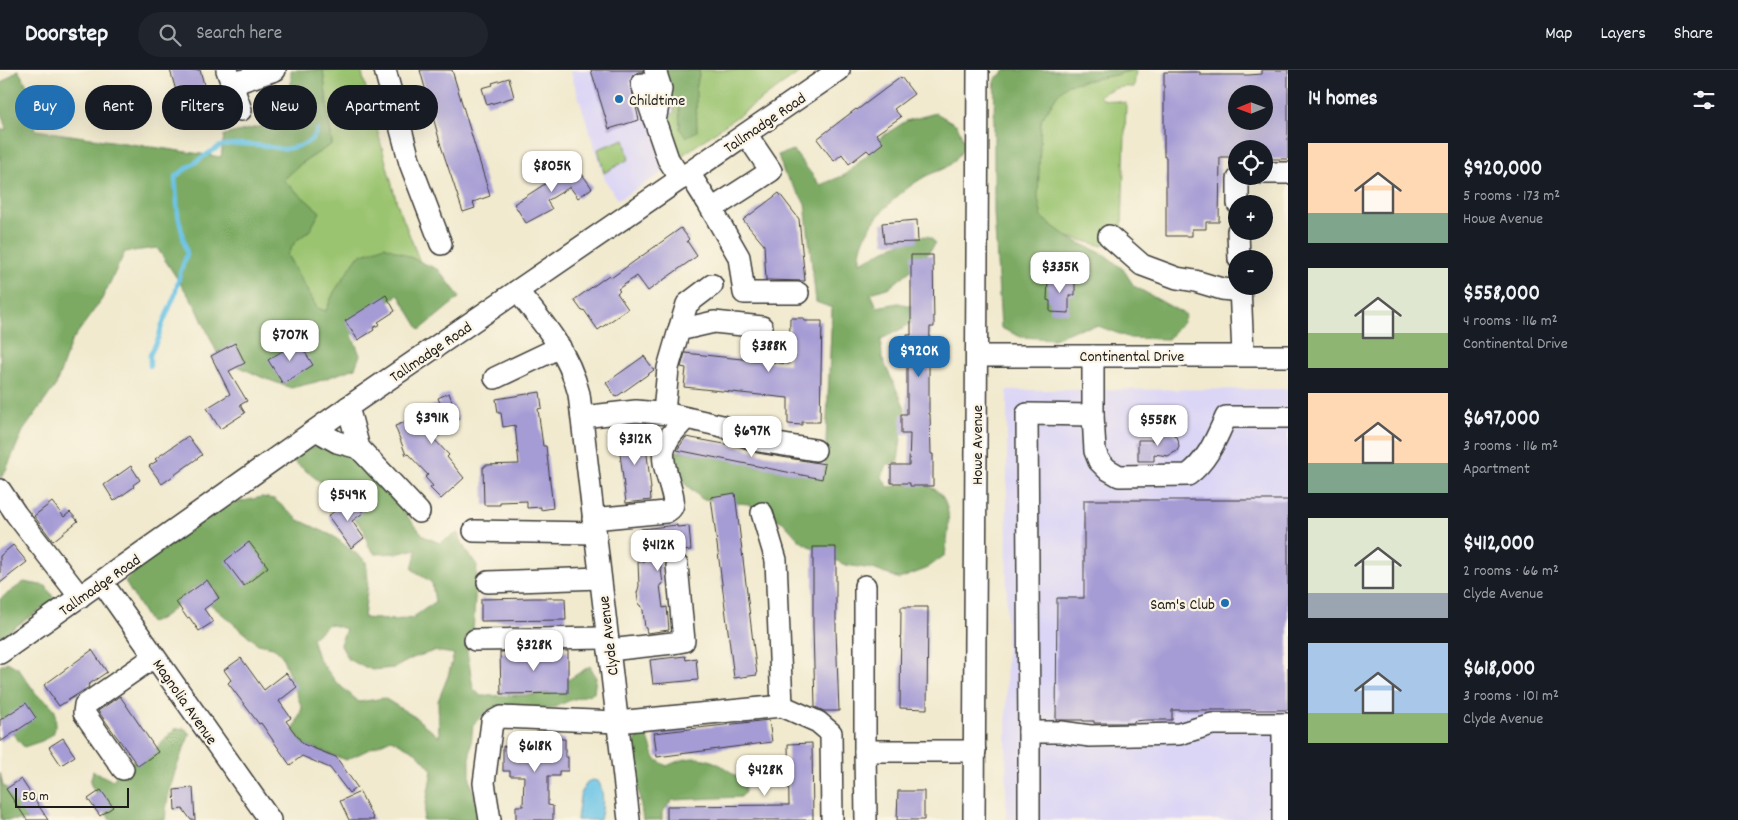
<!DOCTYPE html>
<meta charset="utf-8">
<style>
body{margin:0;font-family:Dekko,sans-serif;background:#20242c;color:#f1f3f6;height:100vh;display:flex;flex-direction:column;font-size:19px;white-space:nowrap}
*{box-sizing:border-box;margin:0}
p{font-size:16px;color:#9ea1a6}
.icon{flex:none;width:28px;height:28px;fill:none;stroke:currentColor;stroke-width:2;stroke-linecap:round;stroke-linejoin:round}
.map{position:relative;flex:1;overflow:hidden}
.side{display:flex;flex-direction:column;background:#171b24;width:450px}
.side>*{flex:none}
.banner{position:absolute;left:15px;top:15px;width:475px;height:45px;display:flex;gap:10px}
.needle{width:32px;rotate:269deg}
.tools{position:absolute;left:1228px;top:15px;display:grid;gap:10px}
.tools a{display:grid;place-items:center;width:45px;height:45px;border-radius:50%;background:#171b24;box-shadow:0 5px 20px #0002;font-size:25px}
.scale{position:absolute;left:15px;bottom:12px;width:114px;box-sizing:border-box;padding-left:5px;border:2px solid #1c1c1c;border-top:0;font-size:14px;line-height:18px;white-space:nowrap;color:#1c1c1c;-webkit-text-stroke:4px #fcf5e5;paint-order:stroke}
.price{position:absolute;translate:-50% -42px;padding:0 11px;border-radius:10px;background:#fff;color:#222;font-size:16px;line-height:32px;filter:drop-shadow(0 1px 2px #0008)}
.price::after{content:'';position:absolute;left:50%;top:30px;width:15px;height:11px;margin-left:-8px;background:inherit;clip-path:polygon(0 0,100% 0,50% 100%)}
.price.on{background:#1f6fb2;color:#fff}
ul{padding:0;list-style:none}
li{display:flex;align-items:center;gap:15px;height:125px;padding:0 20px}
li span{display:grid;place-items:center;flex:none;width:140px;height:100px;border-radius:0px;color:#555}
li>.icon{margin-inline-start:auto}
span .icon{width:60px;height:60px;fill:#fffc;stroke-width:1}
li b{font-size:21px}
h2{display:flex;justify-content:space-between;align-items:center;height:60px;padding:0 20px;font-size:21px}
.tag{padding:0 18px;border-radius:22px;background:#171b24;box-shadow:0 5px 20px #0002;font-size:18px;line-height:45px}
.tag.on{background:#1f6fb2;color:#fff}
header{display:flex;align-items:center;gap:30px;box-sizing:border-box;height:70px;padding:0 25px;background:#171b24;border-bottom:1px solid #363941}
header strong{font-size:24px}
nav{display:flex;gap:28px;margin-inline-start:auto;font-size:18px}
.search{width:350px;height:45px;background:#20242c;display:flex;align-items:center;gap:12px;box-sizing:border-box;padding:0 18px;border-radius:28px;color:#9ea1a6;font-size:19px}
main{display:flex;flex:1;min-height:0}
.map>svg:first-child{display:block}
</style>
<header>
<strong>Doorstep</strong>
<div class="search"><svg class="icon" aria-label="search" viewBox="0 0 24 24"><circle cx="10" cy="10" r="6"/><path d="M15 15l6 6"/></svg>Search here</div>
<nav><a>Map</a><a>Layers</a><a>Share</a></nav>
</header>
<main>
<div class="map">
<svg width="1288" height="750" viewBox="0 0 1288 750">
<rect width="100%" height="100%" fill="#fcf5e5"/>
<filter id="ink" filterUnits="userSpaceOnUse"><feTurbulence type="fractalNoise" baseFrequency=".02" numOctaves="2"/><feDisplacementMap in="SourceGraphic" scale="10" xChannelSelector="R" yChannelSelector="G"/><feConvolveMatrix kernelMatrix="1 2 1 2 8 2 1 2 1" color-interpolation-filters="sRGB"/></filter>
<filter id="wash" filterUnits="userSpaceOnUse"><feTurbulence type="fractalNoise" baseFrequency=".0096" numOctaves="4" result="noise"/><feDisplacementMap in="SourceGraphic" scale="20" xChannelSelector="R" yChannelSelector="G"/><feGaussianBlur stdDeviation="1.12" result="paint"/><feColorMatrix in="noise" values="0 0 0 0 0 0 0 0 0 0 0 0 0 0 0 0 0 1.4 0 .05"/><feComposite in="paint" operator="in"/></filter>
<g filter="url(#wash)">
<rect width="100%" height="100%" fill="#f1eacf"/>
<!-- built -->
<g fill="#dcd6f6">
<path d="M570,0H661L675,42L666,49L672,64L673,82L681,88L659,105L618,130L605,110Z"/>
<path d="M1288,319V750H1006L1007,320Z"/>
</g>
<!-- green -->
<g fill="#9bc471" stroke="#5c7046">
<path d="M323,0H361L397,133L420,192L334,222L326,241L317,238L287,185L294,172L310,160L283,110L302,93L332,74Z"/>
<path d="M661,0H803L684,84L681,88L673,82L672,64L666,49L675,42Z"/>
<path d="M1132,0H1136L1134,17C1121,16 1111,18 1099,26L1102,29L1126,33L1122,157L1103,176L1033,158L1041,50L1057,25L1068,14L1115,5Z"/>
<path d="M624,69L629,89L604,103L598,79Z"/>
</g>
<!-- forest -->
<g fill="#7caa63" stroke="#4c6340" fill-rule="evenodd">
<path d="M18,0L28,17L36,60L221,87L224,65L299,47L291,14V0H323L332,74L302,93L283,110L320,142L310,160L295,172L287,185L317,238L326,241L334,222L358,186L385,176L439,200L460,227L420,260L398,224L352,265L360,285L355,298L316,312L291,318L261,307L219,287L196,237L157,178L125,182L102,229L71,272L56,315L23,361L6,400L0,409V60L6,59L0,39V14Z"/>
<path d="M661,0H700L696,19L697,61L686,67L680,59L679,39L670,28Z"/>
<path d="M1006,0H1132L1115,5L1068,14L1057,25L1041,50L1038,128L1042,148L1069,168L1105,185L1123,199L1134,216L1186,245L1183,252L1168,269L1130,268L1098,256L1077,259L1054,269L1021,267L1001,258L994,142V48L995,9Z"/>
<path d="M936,43L957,55L966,76C961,82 956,89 951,94C944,100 934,102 926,106C899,121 857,158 860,192L913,167L928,166L936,173L921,192L890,217L871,223L877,237L898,233L911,236L912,252L896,262L881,269L882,288L905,338L898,391L887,395L882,407L888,417C898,416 910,413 920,414C957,420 949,457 945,485L926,499L899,509L873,499L845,495L800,471L783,452L748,434L702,429L674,404L670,387L674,382L683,381L822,408L825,394L832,238L816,232L805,133L784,103L778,85L793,80L820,115L845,105L867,85L880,68L906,51Z"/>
<path d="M327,374L354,384L425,467L440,473L458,463L465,479L477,495L473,562L465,568L473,618L481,626L531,625L551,623L571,608L590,596L596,607L594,623L571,630L550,639L496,636L485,642L473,655L470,684V711L482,750H423L432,700L417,683L391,669L346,690L303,674L293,662L302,638L282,586L273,577L258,574L210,534L219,528L214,517L192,518C180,531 168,548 150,553L125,512L137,499L193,454L229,434L262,427L274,429L299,450L333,466L366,491L368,511L364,548L394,550L412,548L435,532L432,513L412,499L417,479L400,483L375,484L368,475L364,460L327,417L293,391L304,380ZM329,554L346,559L340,574L349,590L372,600L394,598L413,588L434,581L454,584L448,606L438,631L439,667L415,647L384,628L359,632L336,612L318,588L312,568Z"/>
<path d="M24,512L46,516L55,530L0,567V529Z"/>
<path d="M7,592L18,598L37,625L49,633L55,640L56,656L53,664L42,671L24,677L0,649V596Z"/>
<path d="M184,658L190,664C178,691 167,721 165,750H110L90,713L93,701L113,711L118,702L131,692L145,690L175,659Z"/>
<path d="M640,662L647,665L655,689L667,696C673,693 680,690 686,689C709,684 730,699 745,715V722L741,727L672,730L662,743V750H643L632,678Z"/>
<path d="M0,703L3,716L21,727L33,750H1Z"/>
</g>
<!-- water -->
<path fill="#68c3e6" stroke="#427081" d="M592,710L598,711C605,721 603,738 600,750H577L580,726L587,712Z"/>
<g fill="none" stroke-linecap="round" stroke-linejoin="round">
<!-- stream -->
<path stroke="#68c3e6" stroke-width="4.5" d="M150,296V285L158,269L162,255L175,225L180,203L187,184L178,145L175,107C180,103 218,76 223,75C237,73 252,74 266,76C272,77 279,79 285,79C298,77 313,74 317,60"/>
</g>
<g id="blocks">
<!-- building -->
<g fill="#a69cd5" fill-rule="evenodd">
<path d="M170,0H200L210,36L213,35L216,46L186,55Z"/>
<path d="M420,0H452L490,126L473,132L475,138L463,142L441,76Z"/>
<path d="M591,0H643V2H638L633,5L630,12L639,50L609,59Z"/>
<path d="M1262,0H1288V89H1264V79H1236V87H1220L1219,152H1206V159H1192V166H1166V87H1164V2H1200V5H1249L1262,4ZM1236,24H1264V51H1236Z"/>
<path d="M901,7L914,24L894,39L901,47L876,64L883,73L870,83L867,80L849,94L842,84L834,91L817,69L856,39L857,40Z"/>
<path d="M509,8L514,27L487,35L482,18L493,15L492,13Z"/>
<path d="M574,93L592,118L578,128L570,117L547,131L552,139L526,153L514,134L565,101L564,100Z"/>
<path d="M779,123L799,149L805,211L766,210L764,175L743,150Z"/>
<path d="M917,150L918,172L884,173L882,153Z"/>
<path d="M681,158L689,169L687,171L697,186L648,221L637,206L618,219L620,221L617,223L628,239L598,260L584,240L582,241L574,230L609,205L611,208Z"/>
<path d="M911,185H933L934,257H930L929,297V344H930L931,384H933V416H910V413H891V395H909L910,364H901V344H907V265H911Z"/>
<path d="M1048,208H1075V225H1069V243L1050,242V231L1047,230Z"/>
<path d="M386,225L395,241L378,252L380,254L373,258L374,260L358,270L345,251Z"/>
<path d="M790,248H804V251H822L820,352H802V355L788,354V328L684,317L686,298L681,297L685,283L789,294Z"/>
<path d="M298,271L313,295L283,314L268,290Z"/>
<path d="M235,273L245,293L229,301L247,331L240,335L245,343L220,359L207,338L230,324L211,286Z"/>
<path d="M644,286L654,300L616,327L606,313Z"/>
<path d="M540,322L542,338L538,339L543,376H546L553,438L541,440V437L527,438V431L500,432V435H484L483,397H485V395L519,394L515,355L503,357L501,343H498L496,329Z"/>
<path d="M449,323L459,350L439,358L441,365L433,368L449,385L447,387L464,408L441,429L430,418L433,416L425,407L428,405L408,384L406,385L395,356L408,351V348L419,344L418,341L440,333L438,328Z"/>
<path d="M644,359L651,419H650L651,430L626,433L619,375L621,374L619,362Z"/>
<path d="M1164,362L1172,363L1178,369L1179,377L1177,381L1168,386L1154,384V391H1138V370H1156L1158,365Z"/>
<path d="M188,366L202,385L162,414L149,396L157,391L155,389Z"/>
<path d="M686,367L741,377L757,383L825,394L822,409L677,380Z"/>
<path d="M131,396L140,410L133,415L134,417L114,431L104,415Z"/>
<path d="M735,423L757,605L734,608L711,427Z"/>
<path d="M353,428L363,443L352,451L364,468L351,478L328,446Z"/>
<path d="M1084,430H1288V640H1172V650H1145L1134,651V653H1094V651H1083V650H1056L1057,528H1084Z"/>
<path d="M52,432L64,447L70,442L78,451L53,471L34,446Z"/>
<path d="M677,455V457L689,456L691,480L659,484L663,514L660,515L663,538L667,537L669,560L647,563L646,558H645L643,540L641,535H639L637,523L639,516L638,492L645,491L641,459Z"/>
<path d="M249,472L268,497L244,516L225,491Z"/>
<path d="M13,475L27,492L0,513V486Z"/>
<path d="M813,477H836V561L839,641H824L815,637L813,557Z"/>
<path d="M207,510L219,528L204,539L213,552L199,561L189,547L187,548L176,532Z"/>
<path d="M535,528H565L566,550L481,551V529Z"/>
<path d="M901,537H928L927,639L900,638Z"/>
<path d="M92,580L107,602L88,615L89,617L59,636L44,615Z"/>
<path d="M568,581V623L501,624L500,582Z"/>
<path d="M685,586L686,590L696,588L698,610L653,614L650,590Z"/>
<path d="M241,588L264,620L286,603L297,617L279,631L291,648L286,651L303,674L336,687L357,717L349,723L330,698L302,686L290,695L261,653L259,654L228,613L231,610L224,600Z"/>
<path d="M120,626L158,682L138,696L98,641Z"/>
<path d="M26,633L36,648L0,672V650Z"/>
<path d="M769,650L772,672L657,687L654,663Z"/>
<path d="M63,668L75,686L61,695L49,677Z"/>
<path d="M510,669H565V687H568V701H559V706H548V735L553,736V750H516V736H523L524,706H510V701H503V676L510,677Z"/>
<path d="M812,673L813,750H667V736L789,735L788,674Z"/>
<path d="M21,709L39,736L48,750H27L6,719Z"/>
<path d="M193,718L195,750H191L183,739L175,740L174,720Z"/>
<path d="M101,720L113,737L100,746L88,729Z"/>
<path d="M898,721H924V750H897Z"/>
<path d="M360,722L374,750H349L340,731Z"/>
</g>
</g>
</g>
<g filter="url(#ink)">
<use href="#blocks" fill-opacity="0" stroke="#3c3b37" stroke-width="1"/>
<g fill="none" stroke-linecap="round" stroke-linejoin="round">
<!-- minor casing -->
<g stroke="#3c3b37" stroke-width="24">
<g id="minor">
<path d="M227,0L241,40"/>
<path d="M385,0L410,93L441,174"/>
<path d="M655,0L661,19L655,51L668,89L681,109"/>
<path d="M232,14L275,0"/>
<path d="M642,14L654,49"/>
<path d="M689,103L708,133L739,187L744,223H798"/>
<path d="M1264,103H1288"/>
<path d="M1238,134V109L1242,106"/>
<path d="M712,139L771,101L746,64"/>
<path d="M1238,161L1239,189"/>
<path d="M1109,166L1142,195L1177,208L1195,211L1222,219L1240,221"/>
<path d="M1240,216L1243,285"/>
<path d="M517,221C544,253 569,283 579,324L629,750"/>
<path d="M679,260L687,234L712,215"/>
<path d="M977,286H1288"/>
<path d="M495,308L560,277"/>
<path d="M348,337L359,378L419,442"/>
<path d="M664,343L668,298L679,260L714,252L762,257"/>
<path d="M1093,345L1095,381L1099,391L1107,399L1119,406L1188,405C1208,390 1216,369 1226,347H1288"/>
<path d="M582,347L636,341L669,344L722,356L759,371L815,380"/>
<path d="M316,360L337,372L359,378"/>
<path d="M0,420L16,444L80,527"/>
<path d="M762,443L776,490L782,636"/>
<path d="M593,449L666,442C668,441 671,439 672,437C678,427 660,397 664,380C667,366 678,358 686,348"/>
<path d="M474,461L595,463"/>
<path d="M102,512L270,750"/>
<path d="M488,512L600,508"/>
<path d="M865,516V681"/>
<path d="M475,570L607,568"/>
<path d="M609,580L673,573L684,571L677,495"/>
<path d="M0,583L348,337L839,0"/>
<path d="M1283,654V750"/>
<path d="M1029,662L1027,344L1093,345V286"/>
<path d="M123,699L84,643L85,635L154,587"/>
<path d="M490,750L484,713L492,652L501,647L617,652L782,636L818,652L831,663L832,750"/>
<path d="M866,750L865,681H975"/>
<path d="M974,750L978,0"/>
<path d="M1029,750V662H1061L1090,666L1179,664L1212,654H1288"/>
</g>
</g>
<!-- minor -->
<use href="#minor" stroke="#fff" stroke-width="21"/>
</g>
</g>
<!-- markers -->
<g fill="#1f6fb2" stroke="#fcf5e5" stroke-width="2">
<circle cx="619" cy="29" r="5"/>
<circle cx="1225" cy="533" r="5"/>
</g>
<g text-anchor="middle" stroke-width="4.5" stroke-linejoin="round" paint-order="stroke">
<!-- poi labels -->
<g font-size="16" fill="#1c1c1c" stroke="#fcf5e5" text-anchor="start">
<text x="629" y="35">Childtime</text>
<text x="1215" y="539" text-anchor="end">Sam's Club</text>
</g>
<!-- street labels -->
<g font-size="16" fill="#1c1c1c" stroke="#fcf5e5">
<text transform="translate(764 52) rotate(-34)" y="6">Tallmadge Road</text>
<text transform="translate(430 281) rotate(-34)" y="6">Tallmadge Road</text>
<text x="1132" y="291">Continental Drive</text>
<text transform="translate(976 375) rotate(-90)" y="6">Howe Avenue</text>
<text transform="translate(99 514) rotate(-35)" y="6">Tallmadge Road</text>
<text transform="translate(607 566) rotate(-97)" y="6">Clyde Avenue</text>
<text transform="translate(186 631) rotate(55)" y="6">Magnolia Avenue</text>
</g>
</g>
</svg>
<div class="tools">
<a><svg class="needle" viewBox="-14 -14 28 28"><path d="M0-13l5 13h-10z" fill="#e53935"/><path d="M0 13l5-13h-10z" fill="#9ea1a6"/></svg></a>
<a><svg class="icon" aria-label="locate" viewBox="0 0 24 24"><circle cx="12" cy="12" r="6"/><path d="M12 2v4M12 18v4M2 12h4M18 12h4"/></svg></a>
<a>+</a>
<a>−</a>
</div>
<div class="scale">50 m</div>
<b class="price" style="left:552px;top:123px">$805K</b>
<b class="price" style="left:1060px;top:224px">$335K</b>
<b class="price" style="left:290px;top:292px">$707K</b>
<b class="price" style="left:769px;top:303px">$388K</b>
<b class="price on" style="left:919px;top:308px">$920K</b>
<b class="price" style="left:432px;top:375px">$391K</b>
<b class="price" style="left:1158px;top:377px">$558K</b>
<b class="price" style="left:752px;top:388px">$697K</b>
<b class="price" style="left:635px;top:396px">$312K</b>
<b class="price" style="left:348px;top:452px">$549K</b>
<b class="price" style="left:658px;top:502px">$412K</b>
<b class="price" style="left:534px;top:602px">$328K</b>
<b class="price" style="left:535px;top:703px">$618K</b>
<b class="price" style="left:765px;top:727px">$428K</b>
<div class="banner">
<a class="tag on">Buy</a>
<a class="tag">Rent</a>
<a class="tag">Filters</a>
<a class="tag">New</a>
<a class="tag">Apartment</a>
</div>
</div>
<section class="side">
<h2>14 homes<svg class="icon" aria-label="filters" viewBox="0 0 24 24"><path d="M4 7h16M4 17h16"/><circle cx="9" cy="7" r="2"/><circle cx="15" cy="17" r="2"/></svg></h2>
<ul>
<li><span style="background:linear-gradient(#ffd9b3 70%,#7fa58c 0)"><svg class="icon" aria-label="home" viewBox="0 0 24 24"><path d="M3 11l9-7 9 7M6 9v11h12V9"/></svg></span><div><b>$920,000</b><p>5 rooms · 173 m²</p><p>Howe Avenue</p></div></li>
<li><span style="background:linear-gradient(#dfe7d0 65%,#8fb573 0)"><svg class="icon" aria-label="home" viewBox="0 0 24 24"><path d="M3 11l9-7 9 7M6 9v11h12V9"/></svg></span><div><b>$558,000</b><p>4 rooms · 116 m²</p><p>Continental Drive</p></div></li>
<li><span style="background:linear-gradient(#ffd9b3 70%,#7fa58c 0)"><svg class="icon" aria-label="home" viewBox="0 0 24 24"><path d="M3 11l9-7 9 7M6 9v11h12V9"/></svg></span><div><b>$697,000</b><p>3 rooms · 116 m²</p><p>Apartment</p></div></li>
<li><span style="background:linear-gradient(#dfe7d0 75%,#9aa5b1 0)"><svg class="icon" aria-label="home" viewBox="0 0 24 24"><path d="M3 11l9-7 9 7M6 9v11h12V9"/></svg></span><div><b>$412,000</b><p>2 rooms · 66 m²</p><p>Clyde Avenue</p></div></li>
<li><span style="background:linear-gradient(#a9c7e8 70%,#8fb573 0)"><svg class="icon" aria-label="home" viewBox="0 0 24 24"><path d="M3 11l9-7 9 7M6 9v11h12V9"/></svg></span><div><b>$618,000</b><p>3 rooms · 101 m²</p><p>Clyde Avenue</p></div></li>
</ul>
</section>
</main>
